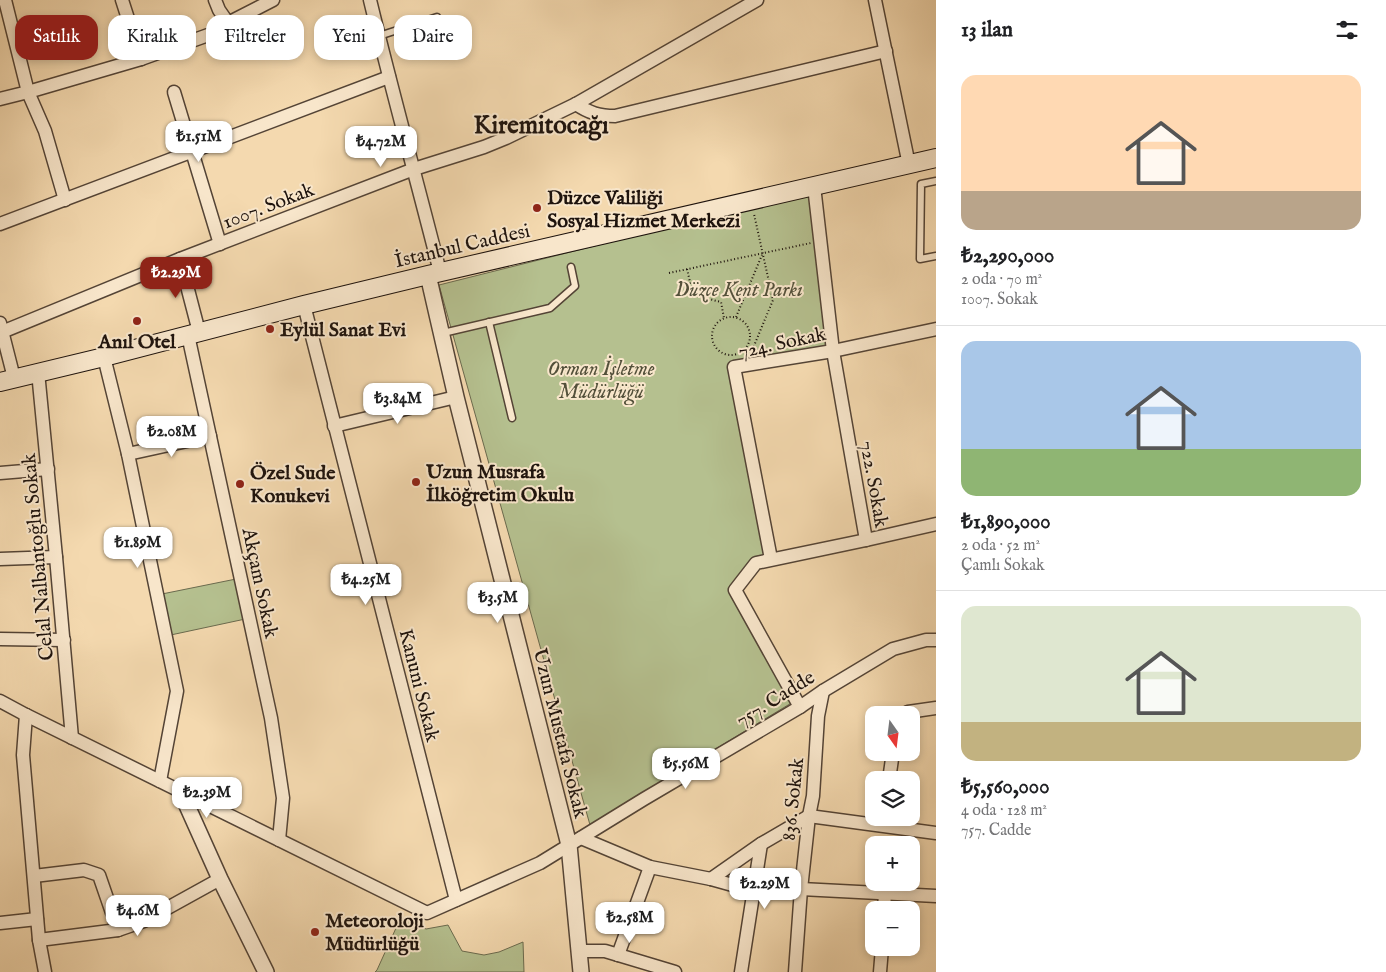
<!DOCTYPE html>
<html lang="tr">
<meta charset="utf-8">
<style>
body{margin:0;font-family:"IM FELL English",serif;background:#f6f6f6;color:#202124;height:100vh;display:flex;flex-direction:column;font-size:19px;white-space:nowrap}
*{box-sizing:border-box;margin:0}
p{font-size:16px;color:#757577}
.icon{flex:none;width:28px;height:28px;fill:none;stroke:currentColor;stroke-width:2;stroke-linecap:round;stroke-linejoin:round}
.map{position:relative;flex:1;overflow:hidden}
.sheet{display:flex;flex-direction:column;background:#fff;width:450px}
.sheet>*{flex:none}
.guide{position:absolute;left:15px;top:15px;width:475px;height:45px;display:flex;gap:10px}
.needle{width:32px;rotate:166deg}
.controls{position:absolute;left:865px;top:706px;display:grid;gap:10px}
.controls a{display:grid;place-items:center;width:55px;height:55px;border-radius:10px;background:#fff;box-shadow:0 2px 8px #0003;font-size:25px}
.price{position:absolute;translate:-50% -42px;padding:0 11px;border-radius:10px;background:#fff;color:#222;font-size:16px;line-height:32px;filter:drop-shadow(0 1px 2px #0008)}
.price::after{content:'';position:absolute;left:50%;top:30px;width:15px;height:11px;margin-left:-8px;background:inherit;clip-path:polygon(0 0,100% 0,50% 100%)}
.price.active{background:#8f2418;color:#fff}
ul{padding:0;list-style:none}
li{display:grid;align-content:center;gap:10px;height:265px;padding:0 25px}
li+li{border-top:1px solid #e0e0e0}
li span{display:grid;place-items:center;height:155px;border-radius:15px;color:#555}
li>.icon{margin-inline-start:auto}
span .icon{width:90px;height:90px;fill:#fffc;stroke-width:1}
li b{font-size:21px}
h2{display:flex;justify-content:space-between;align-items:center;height:60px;padding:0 25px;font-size:21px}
.pill{padding:0 18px;border-radius:15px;background:#fff;box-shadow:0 2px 8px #0003;font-size:18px;line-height:45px}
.pill.active{background:#8f2418;color:#fff}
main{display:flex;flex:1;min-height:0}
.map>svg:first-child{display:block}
</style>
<main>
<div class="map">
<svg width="936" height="972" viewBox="0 0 936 972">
<rect width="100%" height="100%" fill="#f4d9af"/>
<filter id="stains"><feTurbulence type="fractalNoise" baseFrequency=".004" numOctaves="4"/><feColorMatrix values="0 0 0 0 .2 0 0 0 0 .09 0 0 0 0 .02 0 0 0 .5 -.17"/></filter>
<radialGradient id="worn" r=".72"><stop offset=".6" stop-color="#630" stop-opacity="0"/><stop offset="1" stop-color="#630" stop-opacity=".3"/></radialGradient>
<!-- green -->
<g fill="#b5c08f" stroke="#6a6a4e">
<path d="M810,192L828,346L730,365L765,554L732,587L793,702L590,825L439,285Z"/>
<path d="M241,578L250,618L166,636L157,595Z"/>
<path d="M401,917L426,929L448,925L462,951L484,955L499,952L523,942L524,972H375L377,970Z"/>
</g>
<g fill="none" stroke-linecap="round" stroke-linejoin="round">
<!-- service casing -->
<g stroke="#544436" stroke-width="9">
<g id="service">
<path d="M379,36L437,17"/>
<path d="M936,181L921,184L920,259L936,256"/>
<path d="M489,322L512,418"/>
<path d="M443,333L550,308L575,286L571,267"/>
</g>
</g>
<!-- minor casing -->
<g stroke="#544436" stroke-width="15">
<g id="minor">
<path d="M122,0L141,59"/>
<path d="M215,0L219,10L228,23L273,0"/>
<path d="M370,0C392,91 417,181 440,272"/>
<path d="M875,0L909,165"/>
<path d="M174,92L220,244"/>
<path d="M0,99L28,92L5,0"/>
<path d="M576,104C589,113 600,116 615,116L886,51"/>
<path d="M65,200L45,131L28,92L141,59L211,34L228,23"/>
<path d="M0,224L389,77"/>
<path d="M180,259L199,332"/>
<path d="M304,305L456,900"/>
<path d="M0,323L14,378"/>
<path d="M2,332L180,259L414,169L484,147L506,138L576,104L757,0"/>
<path d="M188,335L271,718L283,798L279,840"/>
<path d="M104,357L128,454L177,691L160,781"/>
<path d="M38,372L56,557L72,738"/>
<path d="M334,426L456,397"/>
<path d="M128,454L210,436"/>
<path d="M0,473L48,469"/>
<path d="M866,540L936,524"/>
<path d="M0,559L56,557"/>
<path d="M771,559L734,367L833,351L936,329"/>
<path d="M0,639L64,640"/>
<path d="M0,701L26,715L427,913L540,863L644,799L800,707L823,691L893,649L926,640H936"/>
<path d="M800,707L735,590L756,563L866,540L833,351L814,186"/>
<path d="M26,715L23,755L39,940L45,972"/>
<path d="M906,715L908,712L936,708"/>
<path d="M889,780L893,752"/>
<path d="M581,838L650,867L711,879L754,891"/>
<path d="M34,876L84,870L99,875L118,930"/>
<path d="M711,879L761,844L809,816L936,833"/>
<path d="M801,889L936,896"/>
<path d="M884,910L885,893"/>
<path d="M0,923L37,919"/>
<path d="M39,940L118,930L144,921L220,879"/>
<path d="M579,951H605L675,972"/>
<path d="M618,955L650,867"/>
<path d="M741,972L761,844"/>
<path d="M795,972L801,889L809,816L813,796L818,716L823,691"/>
<path d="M880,972L882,948"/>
</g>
</g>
<!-- tertiary casing -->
<g stroke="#544436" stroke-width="18">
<g id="tertiary">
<path d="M428,275L456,397L569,845L581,972"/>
<path d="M180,790L220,879L266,972"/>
</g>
</g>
<!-- secondary casing -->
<g stroke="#1e130d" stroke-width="20">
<path id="secondary" d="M0,382L104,357L304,305L428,275L936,158"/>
</g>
<!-- path -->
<g stroke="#1e130d" stroke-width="2" stroke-dasharray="1 2.5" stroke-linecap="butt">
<path d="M687,269L693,295L721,302L724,318"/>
<path d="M669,273L811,243"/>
<circle cx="731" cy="336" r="19"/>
<path d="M736,317L762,255"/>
<path d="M751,353L773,300L754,214"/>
</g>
<!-- service -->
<use href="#service" stroke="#f8e6cb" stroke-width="6"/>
<!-- minor -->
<use href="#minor" stroke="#f8e6cb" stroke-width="12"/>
<!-- tertiary -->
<use href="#tertiary" stroke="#f8e6cb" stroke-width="15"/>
<!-- secondary -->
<use href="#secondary" stroke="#f8e6cb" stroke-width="18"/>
</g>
<!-- markers -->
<g fill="#8f2418" stroke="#f8e6cb" stroke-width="2">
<circle cx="537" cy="208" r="5"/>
<circle cx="137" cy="321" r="5"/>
<circle cx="270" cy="329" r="5"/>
<circle cx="416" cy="482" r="5"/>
<circle cx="240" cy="484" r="5"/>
<circle cx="315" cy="932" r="5"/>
</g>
<g text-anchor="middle" stroke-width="4" stroke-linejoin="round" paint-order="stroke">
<!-- poi labels -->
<g font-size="20" font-weight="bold" fill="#1e130d" stroke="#f8e6cb" text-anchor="start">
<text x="547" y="204">Düzce Valiliği<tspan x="547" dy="23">Sosyal Hizmet Merkezi</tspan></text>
<text x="280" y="336">Eylül Sanat Evi</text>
<text x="137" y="348" text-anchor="middle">Anıl Otel</text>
<text x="426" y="478">Uzun Musrafa<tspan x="426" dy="23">İlköğretim Okulu</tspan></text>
<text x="250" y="479">Özel Sude<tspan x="250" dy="23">Konukevi</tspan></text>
<text x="325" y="927">Meteoroloji<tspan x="325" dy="23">Müdürlüğü</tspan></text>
</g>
<!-- street labels -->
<g font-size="20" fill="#1e130d" stroke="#f8e6cb">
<text transform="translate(268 205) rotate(-21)" y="7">1007. Sokak</text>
<text transform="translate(462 245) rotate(-13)" y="7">İstanbul Caddesi</text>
<text transform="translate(782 342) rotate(-12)" y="7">724. Sokak</text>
<text transform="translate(875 484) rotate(80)" y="7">722. Sokak</text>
<text transform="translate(37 557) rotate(-95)" y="7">Celal Nalbantoğlu Sokak</text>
<text transform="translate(261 583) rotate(78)" y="7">Akçam Sokak</text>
<text transform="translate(420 685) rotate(76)" y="7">Kanuni Sokak</text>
<text transform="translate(775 698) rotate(-32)" y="7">757. Cadde</text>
<text transform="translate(561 733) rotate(76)" y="7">Uzun Mustafa Sokak</text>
<text transform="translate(792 799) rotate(-84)" y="7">836. Sokak</text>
</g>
<!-- park labels -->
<g font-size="20" font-style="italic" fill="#53503a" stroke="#f8e6cb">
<text x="739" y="296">Düzce Kent Parkı</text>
<text x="601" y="375">Orman İşletme<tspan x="601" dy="23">Müdürlüğü</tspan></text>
</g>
<!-- district labels -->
<g font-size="25" font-weight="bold" fill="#1e130d" stroke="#f8e6cb">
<text x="541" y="133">Kiremitocağı</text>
</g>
</g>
<rect width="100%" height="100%" filter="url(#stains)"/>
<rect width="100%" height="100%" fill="url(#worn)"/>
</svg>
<div class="controls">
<a><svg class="needle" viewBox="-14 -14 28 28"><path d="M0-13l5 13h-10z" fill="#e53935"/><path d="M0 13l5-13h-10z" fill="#757577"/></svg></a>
<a><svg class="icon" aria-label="layers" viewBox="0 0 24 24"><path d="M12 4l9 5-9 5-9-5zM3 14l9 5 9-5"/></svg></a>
<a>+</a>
<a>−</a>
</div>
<b class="price" style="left:199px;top:163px">₺1.51M</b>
<b class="price" style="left:381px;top:168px">₺4.72M</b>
<b class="price active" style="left:176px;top:299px">₺2.29M</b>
<b class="price" style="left:398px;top:425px">₺3.84M</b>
<b class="price" style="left:172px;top:458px">₺2.08M</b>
<b class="price" style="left:138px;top:569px">₺1.89M</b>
<b class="price" style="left:366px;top:606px">₺4.25M</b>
<b class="price" style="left:498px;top:624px">₺3.5M</b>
<b class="price" style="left:686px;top:790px">₺5.56M</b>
<b class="price" style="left:207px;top:819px">₺2.39M</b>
<b class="price" style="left:765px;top:910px">₺2.29M</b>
<b class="price" style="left:138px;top:937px">₺4.6M</b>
<b class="price" style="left:630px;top:944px">₺2.58M</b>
<div class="guide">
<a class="pill active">Satılık</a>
<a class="pill">Kiralık</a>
<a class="pill">Filtreler</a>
<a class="pill">Yeni</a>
<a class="pill">Daire</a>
</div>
</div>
<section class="sheet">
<h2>13 ilan<svg class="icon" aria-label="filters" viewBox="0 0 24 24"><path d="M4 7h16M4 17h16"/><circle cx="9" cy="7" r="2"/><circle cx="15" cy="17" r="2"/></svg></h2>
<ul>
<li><span style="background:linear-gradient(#ffd9b3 75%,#b9a48a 0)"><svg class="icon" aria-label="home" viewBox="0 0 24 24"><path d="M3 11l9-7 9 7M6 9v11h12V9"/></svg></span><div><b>₺2,290,000</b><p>2 oda · 70 m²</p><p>1007. Sokak</p></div></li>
<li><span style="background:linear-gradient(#a9c7e8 70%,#8fb573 0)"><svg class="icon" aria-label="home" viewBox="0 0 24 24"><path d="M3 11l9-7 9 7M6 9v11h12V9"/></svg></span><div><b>₺1,890,000</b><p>2 oda · 52 m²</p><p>Çamlı Sokak</p></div></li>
<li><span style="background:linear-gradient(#dfe7d0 75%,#c2b280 0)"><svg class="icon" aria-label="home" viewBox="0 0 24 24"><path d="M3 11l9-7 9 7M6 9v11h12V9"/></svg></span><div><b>₺5,560,000</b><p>4 oda · 128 m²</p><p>757. Cadde</p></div></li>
</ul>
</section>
</main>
